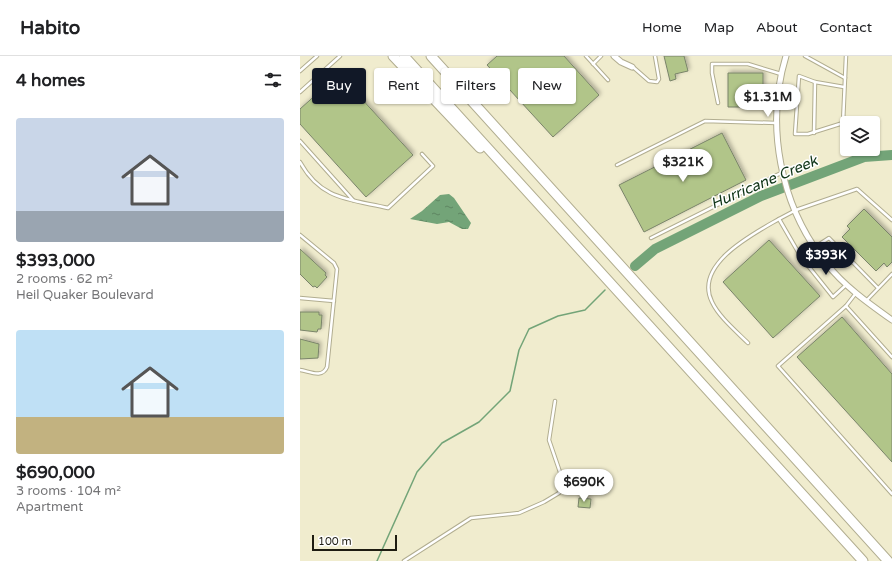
<!DOCTYPE html>
<meta charset="utf-8">
<style>
body{margin:0;font-family:"Varela Round",sans-serif;background:#f2f2f2;color:#202124;height:100vh;display:flex;flex-direction:column;font-size:15px;white-space:nowrap}
*{box-sizing:border-box;margin:0}
p{font-size:13px;color:#757577}
.icon{flex:none;width:22px;height:22px;fill:none;stroke:currentColor;stroke-width:2;stroke-linecap:round;stroke-linejoin:round}
.map{position:relative;flex:1;overflow:hidden}
.panel{display:flex;flex-direction:column;background:#fff;width:300px}
.panel>*{flex:none}
.banner{position:absolute;left:12px;top:12px;width:380px;height:36px;display:flex;gap:8px}
.controls{position:absolute;left:540px;top:60px;display:grid;gap:8px}
.controls a{display:grid;place-items:center;width:40px;height:40px;border-radius:4px;background:#fff;box-shadow:0 1px 3px #0004;font-size:20px}
.scale{position:absolute;left:12px;bottom:10px;width:85px;box-sizing:border-box;padding-left:4px;border:2px solid #1e1c11;border-top:0;font-size:11px;line-height:14px;white-space:nowrap;color:#1e1c11;-webkit-text-stroke:3px #fff;paint-order:stroke}
.price{position:absolute;translate:-50% -34px;padding:0 9px;border-radius:14px;background:#fff;color:#222;font-size:13px;line-height:26px;filter:drop-shadow(0 1px 2px #0008)}
.price::after{content:'';position:absolute;left:50%;top:24px;width:12px;height:9px;margin-left:-6px;background:inherit;clip-path:polygon(0 0,100% 0,50% 100%)}
.price.current{background:#111827;color:#fff}
ul{padding:0;list-style:none}
li{display:grid;align-content:center;gap:8px;height:212px;padding:0 16px}
li span{display:grid;place-items:center;height:124px;border-radius:4px;color:#555}
li>.icon{margin-inline-start:auto}
span .icon{width:72px;height:72px;fill:#fffc;stroke-width:1}
li b{font-size:17px}
h2{display:flex;justify-content:space-between;align-items:center;height:48px;padding:0 16px;font-size:17px}
.pill{padding:0 14px;border-radius:4px;background:#fff;box-shadow:0 1px 3px #0004;font-size:14px;line-height:36px}
.pill.current{background:#111827;color:#fff}
header{display:flex;align-items:center;gap:24px;box-sizing:border-box;height:56px;padding:0 20px;background:#fff;border-bottom:1px solid #e0e0e0}
header strong{font-size:19px}
nav{display:flex;gap:22px;margin-inline-start:auto;font-size:14px}
main{display:flex;flex:1;min-height:0}
.map>svg:first-child{display:block}
</style>
<header>
<strong>Habito</strong>
<nav><a>Home</a><a>Map</a><a>About</a><a>Contact</a></nav>
</header>
<main>
<section class="panel">
<h2>4 homes<svg class="icon" aria-label="filters" viewBox="0 0 24 24"><path d="M4 7h16M4 17h16"/><circle cx="9" cy="7" r="2"/><circle cx="15" cy="17" r="2"/></svg></h2>
<ul>
<li><span style="background:linear-gradient(#c9d6e8 75%,#9aa5b1 0)"><svg class="icon" aria-label="home" viewBox="0 0 24 24"><path d="M3 11l9-7 9 7M6 9v11h12V9"/></svg></span><div><b>$393,000</b><p>2 rooms · 62 m²</p><p>Heil Quaker Boulevard</p></div></li>
<li><span style="background:linear-gradient(#bfe0f5 70%,#c2b280 0)"><svg class="icon" aria-label="home" viewBox="0 0 24 24"><path d="M3 11l9-7 9 7M6 9v11h12V9"/></svg></span><div><b>$690,000</b><p>3 rooms · 104 m²</p><p>Apartment</p></div></li>
</ul>
</section>
<div class="map">
<svg width="592" height="505" viewBox="0 0 592 505">
<defs>
<pattern id="water-ripples" width="26" height="14" patternUnits="userSpaceOnUse"><rect width="26" height="14" fill="#73a478"/><path d="M2 4q2-2 4 0t4 0M15 11q2-2 4 0t4 0" fill="none" stroke="#5e8561"/></pattern>
<filter id="shadow"><feDropShadow dx="2" dy="-2" stdDeviation="2" flood-color="#0004"/></filter>
</defs>
<rect width="100%" height="100%" fill="#f0ecce"/>
<!-- water -->
<path fill="url(#water-ripples)" d="M149,138L154,142L171,167L168,173H162L149,166L137,168L110,163L122,155L140,139Z"/>
<g fill="none" stroke-linecap="round" stroke-linejoin="round">
<!-- stream -->
<path stroke="#73a478" stroke-width="1.5" d="M77,505L117,416L142,387L179,366L210,335L219,294L229,273L258,260L285,254L305,234"/>
<!-- river -->
<path stroke="#73a478" stroke-width="10" d="M335,210L355,193L461,140L564,101L592,99"/>
</g>
<!-- building -->
<g fill="#b1c589" stroke="#7a846a" filter="url(#shadow)">
<path d="M197,0H264L299,39L253,81L187,9Z"/>
<path d="M364,0H384L388,15L375,18L376,23L370,25Z"/>
<path d="M428,17H463V34H448V51H428Z"/>
<path d="M39,18L113,99L66,141L0,68V53Z"/>
<path d="M422,77L446,124L344,176L319,129Z"/>
<path d="M564,153L592,181V206L587,211L584,207L576,215L542,181L550,173L547,170Z"/>
<path d="M469,184L520,240L473,282L423,226Z"/>
<path d="M0,193L26,217L25,219L27,221L17,232L15,230L13,231L0,218Z"/>
<path d="M0,256H19V259H22L21,273H18L17,276L0,274Z"/>
<path d="M542,261L592,318V406L497,301Z"/>
<path d="M0,283L19,288L18,302L0,303Z"/>
<path d="M279,442L291,443L290,452L278,451Z"/>
</g>
<g fill="none" stroke-linecap="round" stroke-linejoin="round">
<!-- lane casing -->
<g stroke="#b1ad90" stroke-width="4.5">
<g id="lane">
<path d="M286,0L308,24"/>
<path d="M505,0L545,22"/>
<path d="M293,8L301,0"/>
<path d="M333,11L349,25L357,26L359,23L355,0"/>
<path d="M0,15L17,0"/>
<path d="M515,26L499,20L495,78H508L543,67L546,0"/>
<path d="M0,36L40,0"/>
<path d="M418,47L412,17V8H448L481,18"/>
<path d="M514,77L515,26L544,31"/>
<path d="M0,85L53,144"/>
<path d="M0,106C21,144 49,143 88,152L133,110L122,98"/>
<path d="M317,109L405,65L476,67"/>
<path d="M0,179L34,207L37,213L27,311C22,323 9,315 0,314"/>
<path d="M351,182L483,116"/>
<path d="M515,191L529,182L578,232"/>
<path d="M546,229L533,241L501,201L479,163L496,154L557,133L592,164"/>
<path d="M556,237L546,250L478,310L592,438"/>
<path d="M0,242L34,245"/>
<path d="M566,245L592,218"/>
<path d="M546,250L592,301"/>
<path d="M448,287C436,275 419,261 412,246C393,208 455,177 479,163"/>
<path d="M104,505L171,462L219,457L244,446L259,437L263,431L262,422L249,384L255,345"/>
</g>
</g>
<!-- street casing -->
<g stroke="#b1ad90" stroke-width="7">
<g id="street">
<path d="M314,0L321,6L332,11"/>
<path d="M486,0C465,69 480,150 526,207C544,230 568,247 592,264"/>
</g>
</g>
<!-- highway casing -->
<g stroke="#b1ad90" stroke-width="11">
<g id="highway">
<path d="M93,0L180,92"/>
<path d="M104,0L563,505"/>
<path d="M131,0L588,505"/>
</g>
</g>
<!-- lane -->
<use href="#lane" stroke="#fff" stroke-width="2.5"/>
<!-- street -->
<use href="#street" stroke="#fff" stroke-width="5"/>
<!-- highway -->
<use href="#highway" stroke="#fff" stroke-width="9"/>
</g>
<g text-anchor="middle" stroke-width="3" stroke-linejoin="round" paint-order="stroke">
<!-- water labels -->
<g font-size="15" font-style="italic" fill="#0f3416" stroke="#fff">
<text transform="translate(464 126) rotate(-23)" y="5">Hurricane Creek</text>
</g>
</g>
</svg>
<div class="controls">
<a><svg class="icon" aria-label="layers" viewBox="0 0 24 24"><path d="M12 4l9 5-9 5-9-5zM3 14l9 5 9-5"/></svg></a>
</div>
<div class="scale">100 m</div>
<b class="price" style="left:468px;top:62px">$1.31M</b>
<b class="price" style="left:383px;top:127px">$321K</b>
<b class="price current" style="left:526px;top:220px">$393K</b>
<b class="price" style="left:284px;top:447px">$690K</b>
<div class="banner">
<a class="pill current">Buy</a>
<a class="pill">Rent</a>
<a class="pill">Filters</a>
<a class="pill">New</a>
</div>
</div>
</main>
